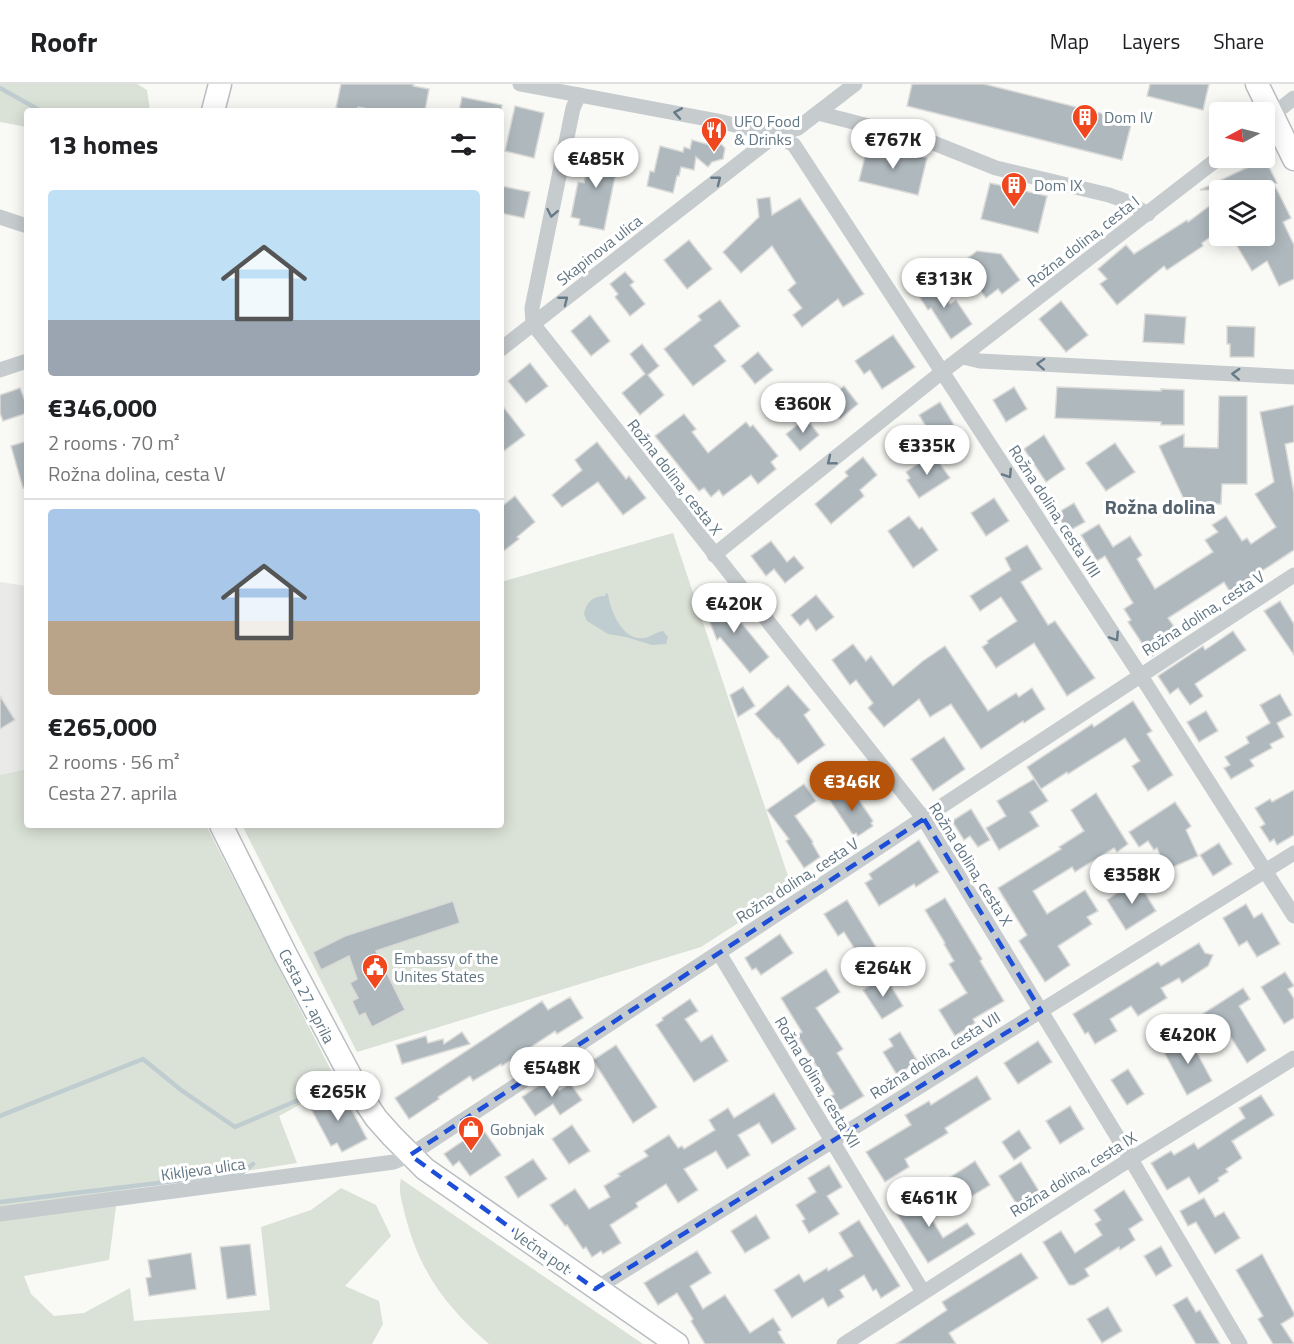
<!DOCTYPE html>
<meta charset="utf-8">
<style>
body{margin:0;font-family:"Titillium Web",sans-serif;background:#f2f2f2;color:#202124;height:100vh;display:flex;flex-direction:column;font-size:22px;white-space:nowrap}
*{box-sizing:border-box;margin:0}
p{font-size:20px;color:#757577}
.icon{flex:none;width:33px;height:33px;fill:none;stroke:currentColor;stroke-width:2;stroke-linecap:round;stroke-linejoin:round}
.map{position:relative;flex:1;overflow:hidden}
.sheet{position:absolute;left:24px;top:24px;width:480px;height:720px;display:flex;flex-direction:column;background:#fff;border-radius:6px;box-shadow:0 3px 15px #0003}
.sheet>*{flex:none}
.needle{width:39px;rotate:263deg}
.buttons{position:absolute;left:1209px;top:18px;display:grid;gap:12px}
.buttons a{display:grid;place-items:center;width:66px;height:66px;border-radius:6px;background:#fff;box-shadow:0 3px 15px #0003;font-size:30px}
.price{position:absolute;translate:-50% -51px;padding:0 14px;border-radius:21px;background:#fff;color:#222;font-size:20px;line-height:39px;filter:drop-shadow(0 2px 3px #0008)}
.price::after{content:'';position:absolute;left:50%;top:36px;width:18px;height:14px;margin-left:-9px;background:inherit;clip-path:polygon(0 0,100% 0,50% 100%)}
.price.on{background:#b45309;color:#fff}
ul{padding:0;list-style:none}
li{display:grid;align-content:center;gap:12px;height:318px;padding:0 24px}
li+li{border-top:2px solid #e0e0e0}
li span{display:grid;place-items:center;height:186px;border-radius:6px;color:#555}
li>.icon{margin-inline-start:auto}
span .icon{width:108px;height:108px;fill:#fffc;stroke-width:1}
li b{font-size:26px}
h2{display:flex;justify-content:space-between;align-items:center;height:72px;padding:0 24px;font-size:26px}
header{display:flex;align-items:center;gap:36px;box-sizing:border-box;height:84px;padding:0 30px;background:#fff;border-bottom:2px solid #e0e0e0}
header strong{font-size:28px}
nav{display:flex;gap:33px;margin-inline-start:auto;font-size:21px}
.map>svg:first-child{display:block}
</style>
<header>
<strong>Roofr</strong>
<nav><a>Map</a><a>Layers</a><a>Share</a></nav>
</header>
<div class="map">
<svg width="1294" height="1260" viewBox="0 0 1294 1260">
<rect width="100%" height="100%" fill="#f9f9f6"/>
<!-- built -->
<path fill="#eaeae9" d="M0,498L27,502V685L0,691Z"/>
<!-- green -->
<g fill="#dae1d6">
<path d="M0,0H137L147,6L150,27H27V43L0,38Z"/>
<path d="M673,449L792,804L701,863L357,968L242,741H501V498Z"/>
<path d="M27,685V741H206L338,1000L279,1032L297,1079L118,1107L109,1176L24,1192L31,1210L54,1232L84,1229L130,1204L134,1237L270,1226L261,1143L311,1126L341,1104L376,1121L391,1152L345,1202L379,1217L383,1240L372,1260H0V691Z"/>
<path d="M401,1095L643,1260H489C445,1222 420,1188 405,1131C402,1118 398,1107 401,1095Z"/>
</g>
<!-- water -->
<path fill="#bfccd0" d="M606,509L608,510C610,525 622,558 645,554C652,552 656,548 663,547L668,553L666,560L652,561L626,553L608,550L587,537L584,530C586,518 593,512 605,512Z"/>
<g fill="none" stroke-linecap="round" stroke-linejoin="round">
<!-- stream -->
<g stroke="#bfccd0" stroke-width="4.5">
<path d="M0,4L41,27"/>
<path d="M0,1032L143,975L181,1006L235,1043L310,1011"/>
<path d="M0,1118L242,1089L253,1080"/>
</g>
</g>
<!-- building -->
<g fill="#aeb8bd" stroke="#dadad8" stroke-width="1.5">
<path d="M341,0H414L413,2L429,5L425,27H379L358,23L357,27H351L336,24Z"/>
<path d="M912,0H984L1132,37L1122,76L907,22Z"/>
<path d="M1150,0H1209L1203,26L1147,12Z"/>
<path d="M462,13L502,21L501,27H459Z"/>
<path d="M515,22L544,29L534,74L505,67Z"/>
<path d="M692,56L706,60L717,56L725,64L723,75L712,78L708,83L696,73L694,86L681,83L679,92H677L673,109L647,102L650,87L654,88L660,62L683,68L684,63L690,65Z"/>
<path d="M868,60L927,74L918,111L859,97Z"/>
<path d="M592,62L620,68L604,146L579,141L580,135L571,133L578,98L584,99Z"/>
<path d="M1265,75L1277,99L1274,100L1291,134L1283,138L1294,161V195L1279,202L1267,177L1252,187L1231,152H1264V106H1200Z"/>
<path d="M990,99L1047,112L1038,149L981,135Z"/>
<path d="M501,102L530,108L524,134L501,129Z"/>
<path d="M770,113L772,131L800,114L864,210L843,223L838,215L802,243L793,231L802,224L788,206L796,199L772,162L741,189L723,168L759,133L757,115Z"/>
<path d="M1220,114V146L1202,159L1203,162L1167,186L1164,182L1117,221L1100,200L1107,195L1098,185L1126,161L1134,170L1187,136L1188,138Z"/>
<path d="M689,156L712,185L687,205L664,176Z"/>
<path d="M977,167L1001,170L1020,196L1002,210L998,205L986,214L960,180Z"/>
<path d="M625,188L634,198L630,201L645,220L630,232L615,213L618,210L610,200Z"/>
<path d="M934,195L950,220L956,216L972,240L951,255L931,224L928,226L917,209L919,208L918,205Z"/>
<path d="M720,216L740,242L714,262L726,277L693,302L664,265L701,236L698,232Z"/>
<path d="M1061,217L1088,251L1066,268L1039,235Z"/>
<path d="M1145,230L1186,233L1184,260L1143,258Z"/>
<path d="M590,231L610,257L591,272L571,247Z"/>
<path d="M1227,242L1255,243L1254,273H1230V260H1227Z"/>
<path d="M893,251L915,283L882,305L870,286L864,290L855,277Z"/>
<path d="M642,260L659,282L648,291L664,311L640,331L622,309L645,290L630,270Z"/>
<path d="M758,268L773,286L755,300L741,282Z"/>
<path d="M530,279L548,302L526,319L508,297Z"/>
<path d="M844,302L858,320L840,335L826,317Z"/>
<path d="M1014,303L1027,325L1006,338L993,316Z"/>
<path d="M1057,303L1161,307V305L1184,306V341H1161V338L1055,334Z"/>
<path d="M20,304L27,322V329L3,337L0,329V311Z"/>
<path d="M1219,312H1247V400H1222L1221,420H1195L1188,424L1159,362L1184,350V363L1218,364Z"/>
<path d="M940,318L954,341L933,354L919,331Z"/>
<path d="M501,320L525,351L501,369Z"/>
<path d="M1294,321V358L1285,360L1294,409V466L1230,508L1224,498L1168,534L1181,553L1151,573L1128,538L1131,536L1124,525L1133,519L1105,472L1097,477L1081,451L1099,440L1113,463L1130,452L1142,471L1137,475L1155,505L1213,468L1205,456L1218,448L1212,441L1226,432L1242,457L1247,454L1251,460L1276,443L1255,410L1274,398L1260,328Z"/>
<path d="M684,330L696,345L692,348L708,369L746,338L750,343L753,341L778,372L771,378L776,385L758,400L751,391L723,412L719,406L711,413L704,404L699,407L655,352Z"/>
<path d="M806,334L819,351L800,367L786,350Z"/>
<path d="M1044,351L1065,385L1046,398L1024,365Z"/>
<path d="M27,357V403L23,404L11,362Z"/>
<path d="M597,358L626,395L629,392L646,414L623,431L598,398L562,423L552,411L582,386L575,376Z"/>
<path d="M1115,359L1135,388L1106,407L1086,379Z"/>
<path d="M933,370L950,394L919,414L907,396L910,394L906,388Z"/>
<path d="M863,373L877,391L860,406L864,412L831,440L815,420L848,392L845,388Z"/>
<path d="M515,412L535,438L517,453L519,455L501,469V423Z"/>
<path d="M994,414L1009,437L986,452L971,429Z"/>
<path d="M1074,419L1085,438L1067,448L1057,429Z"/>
<path d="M909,432L919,445L922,443L938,466L913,484L888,447Z"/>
<path d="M771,457L787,478L794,472L804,484L785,499L774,485L766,492L751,472Z"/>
<path d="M1027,461L1042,485L1021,498L1048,541L1055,537L1095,594L1067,612L1034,559L996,584L982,563L988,559L987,557L1017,537L1001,513L980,527L970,512L1011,486L1005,474Z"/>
<path d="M717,509L769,573L750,589L720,553L717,556L703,521Z"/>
<path d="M816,511L834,533L816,547L808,535L800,542L791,531Z"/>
<path d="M1280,517L1294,540V571L1264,527Z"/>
<path d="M1233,547L1246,566L1195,600L1203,612L1190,621L1178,604L1170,610L1158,592L1203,562L1205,566Z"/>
<path d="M853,560L866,577L871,572L893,602L923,577L945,562L988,627L1016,609L1019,613L1032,604L1045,625L1024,639L1023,637L981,665L951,620L930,633L919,615L884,643L868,624L873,619L856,596L850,601L832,576Z"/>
<path d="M788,601L810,626L804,631L825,661L798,680L778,654L777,655L755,630Z"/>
<path d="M743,603L755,622L738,633L730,611Z"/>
<path d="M1280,610L1292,631L1277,639L1284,653L1270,660L1272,664L1250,676L1254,682L1231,695L1224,684L1230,681L1225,673L1249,659L1246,653L1270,639L1260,621Z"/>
<path d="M0,612L15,636L0,645Z"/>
<path d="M1133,617L1152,647L1147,650L1173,691L1148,707L1132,682L1140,677L1125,654L1068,690L1067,688L1041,705L1027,683L1092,640L1094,643Z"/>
<path d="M1206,627L1218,647L1199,658L1187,638Z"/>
<path d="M944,653L965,685L933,707L911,675Z"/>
<path d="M1034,695L1048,717L1030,728L1039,742L999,766L986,744L1006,732L997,717Z"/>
<path d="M804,700L816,717L795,732L813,758L812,759L820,773L804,784L786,757L789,755L767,726Z"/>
<path d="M846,703L854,715L857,713L873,737L871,739L873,742L858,752L856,749L853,751L829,715Z"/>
<path d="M1294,706V751L1277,761L1274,755L1270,758L1260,743L1265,740L1255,724L1270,715L1272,718Z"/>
<path d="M1096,709L1128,760L1117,768L1114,764L1075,788L1072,783L1033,807L1047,830L1085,806L1098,827L1087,833L1092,840L1058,862L1070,881L1045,898L1019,857L1027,851L998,804L1061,765L1059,763L1084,747L1071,726Z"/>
<path d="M1175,718L1191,742L1186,746L1198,772L1166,786L1157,764L1154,766L1148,757L1139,763L1129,748Z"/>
<path d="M971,725L990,756L978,763L970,752L964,756L952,737Z"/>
<path d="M919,756L939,788L916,803L914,800L879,822L865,799L872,795L869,790Z"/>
<path d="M1219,759L1232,780L1213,792L1200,771Z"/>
<path d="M1137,796L1156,827L1126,846L1107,816Z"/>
<path d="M945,814L982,875L980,877L1004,917L973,935L975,939L955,952L939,926L967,909L949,880L954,877L944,860L945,859L925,826Z"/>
<path d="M847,816L879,868L863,878L844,848L838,852L824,830Z"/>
<path d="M453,817L460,839L376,867L405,926L372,943L365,929L359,932L352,917L358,914L350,899L357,895L349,872L321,886L313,868L345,852Z"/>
<path d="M1246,820L1254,834L1262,829L1280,860L1257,873L1247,857L1239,862L1223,834Z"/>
<path d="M780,850L793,869L761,891L756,884L752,886L745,874Z"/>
<path d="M1199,859L1205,869L1213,871L1208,882L1182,899L1179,894L1161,904L1167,914L1138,932L1131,922L1110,935L1117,947L1095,960L1088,948L1085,950L1073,930L1158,878L1161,882Z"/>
<path d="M826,885L840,908L816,924L843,965L837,969L864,1012L839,1027L830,1013L834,1010L797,951L802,948L781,914Z"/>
<path d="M1285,888L1294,902L1288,905L1294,915V934L1284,940L1261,903Z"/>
<path d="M885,892L903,922L882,935L863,906Z"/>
<path d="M1243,904L1250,915L1239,922L1266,966L1247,979L1229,950L1217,957L1201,931Z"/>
<path d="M570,913L583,934L557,950L555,947L502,982L501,980L473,997L470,992L438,1013L439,1015L409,1035L395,1014L542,917L548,926Z"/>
<path d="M690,915L698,927L685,935L701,958L712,951L728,977L694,998L656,941L663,936L662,934Z"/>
<path d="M462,948L470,960L402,980L396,961L426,952L428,959L443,955L444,960Z"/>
<path d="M900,948L918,978L897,991L883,968L893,962L889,955Z"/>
<path d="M1188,952L1212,997L1187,1011L1163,966Z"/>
<path d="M1038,957L1052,978L1018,1000L1004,979Z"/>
<path d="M616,961L657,1023L633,1039L593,976Z"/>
<path d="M1128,985L1144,1010L1127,1021L1111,996Z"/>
<path d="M977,992L991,1015L945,1044L948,1049L905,1075L909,1083L885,1098L866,1068L911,1041L905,1031L929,1017L931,1021Z"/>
<path d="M550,994L559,1007L570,999L582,1016L560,1031L553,1020L535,1032L522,1013Z"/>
<path d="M335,1007L344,1026L350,1023L367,1055L342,1068L337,1059L331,1062L309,1021Z"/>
<path d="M774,1009L796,1045L772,1060L759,1039L738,1051L750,1071L727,1085L716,1067L684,1085L698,1106L678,1119L666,1100L636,1119L638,1123L610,1141L621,1159L603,1170L601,1167L592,1173L586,1163L583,1165L567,1141L565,1142L550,1121L575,1105L589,1125L610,1113L604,1102L620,1092L618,1090L648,1072L644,1067L669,1051L678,1064L682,1062L684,1065L715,1046L709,1036L728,1024L734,1034Z"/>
<path d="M1261,1011L1274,1031L1232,1057L1242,1074L1226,1085L1228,1088L1218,1094L1219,1097L1199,1110L1189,1093L1167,1106L1151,1079L1171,1067L1174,1071L1194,1059L1198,1065L1245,1034L1239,1024Z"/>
<path d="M1070,1022L1084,1045L1060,1060L1046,1037Z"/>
<path d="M572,1041L590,1067L569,1080L552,1055Z"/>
<path d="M482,1044L501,1071L470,1092L459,1077L453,1082L444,1070Z"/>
<path d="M1019,1046L1031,1064L1014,1076L1002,1058Z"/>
<path d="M533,1075L547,1095L518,1114L505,1093Z"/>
<path d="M975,1077L990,1101L964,1117L949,1094Z"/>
<path d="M1021,1078L1039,1107L1017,1121L999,1092Z"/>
<path d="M829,1081L842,1103L827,1112L839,1130L809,1149L802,1137L805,1135L796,1121L816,1108L808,1094Z"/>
<path d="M1124,1106L1143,1136L1129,1145L1135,1156L1120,1166L1119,1163L1085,1185L1089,1192L1074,1201H1069L1043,1158L1061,1147L1075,1169L1102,1151L1095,1140L1101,1136L1094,1126Z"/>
<path d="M925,1107L935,1124L928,1129L943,1154L967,1139L975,1150L928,1179L894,1125Z"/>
<path d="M1204,1114L1215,1133L1224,1128L1240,1154L1215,1170L1196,1138L1188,1142L1180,1127Z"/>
<path d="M756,1131L770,1154L745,1169L731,1147Z"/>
<path d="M859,1136L900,1202L881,1214L876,1205L873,1207L864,1191L840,1206L844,1213L828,1223L823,1214L792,1234L774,1206L799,1190L804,1198L827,1184L828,1187L853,1172L839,1149Z"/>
<path d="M250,1160L256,1211L227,1215L220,1163Z"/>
<path d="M1161,1162L1172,1182L1156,1192L1144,1172Z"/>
<path d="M697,1167L711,1189L690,1202L703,1225L725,1211L750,1249L773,1234L781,1246L778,1248L785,1260H705L691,1237L693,1235L677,1209L658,1221L644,1199Z"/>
<path d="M191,1169L196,1205L149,1212L146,1194L151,1193L148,1176Z"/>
<path d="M1021,1169L1038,1194L949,1249L956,1260H896L947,1226L942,1218Z"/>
<path d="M1262,1170L1294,1229V1232L1281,1240L1294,1260H1273L1258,1235L1263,1232L1236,1186Z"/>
<path d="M1187,1213L1196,1228L1200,1226L1220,1260H1196L1173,1221Z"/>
<path d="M1108,1223L1122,1247L1102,1259L1087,1235Z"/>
</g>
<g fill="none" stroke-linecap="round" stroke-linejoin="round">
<!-- secondary casing -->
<g stroke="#b8bec2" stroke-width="25">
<g id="secondary">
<path d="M1257,0L1294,75"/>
<path d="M213,27L220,0"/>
<path d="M221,741L286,871L360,1010L376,1034L392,1052L425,1085L677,1260"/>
</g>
</g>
<!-- street -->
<g stroke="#c6cbce" stroke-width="15">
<path d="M520,0L718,37L776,51L794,61L1148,603L1294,832"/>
<path d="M579,11L573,24L532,224L533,240L924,735L1123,1062L1240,1260"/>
<path d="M818,29L931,58L996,84L1109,111L1123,116L1148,130"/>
<path d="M1266,36L1294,14"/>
<path d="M0,133L27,142"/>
<path d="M501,265L751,70L776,51L798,44L855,0"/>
<path d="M963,273L980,277L1294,293"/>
<path d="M0,286L27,277"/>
<path d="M714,471L942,288L1220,73"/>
<path d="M719,869L923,1208"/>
<path d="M0,1130L394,1078L410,1071L1294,491"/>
<path d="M595,1205L1294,769"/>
<path d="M844,1260L1118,1083L1294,974"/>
</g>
<!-- secondary -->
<use href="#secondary" stroke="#fff" stroke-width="22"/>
</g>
<!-- one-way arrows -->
<defs><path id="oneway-chevron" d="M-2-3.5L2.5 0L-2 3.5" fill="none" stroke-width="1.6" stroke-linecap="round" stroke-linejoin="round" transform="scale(1.5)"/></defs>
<g stroke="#667a87">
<use href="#oneway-chevron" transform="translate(678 29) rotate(-170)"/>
<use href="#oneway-chevron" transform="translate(717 96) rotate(-38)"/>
<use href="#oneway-chevron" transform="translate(552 129) rotate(101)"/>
<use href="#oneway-chevron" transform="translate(564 216) rotate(-38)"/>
<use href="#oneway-chevron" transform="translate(1041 280) rotate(-177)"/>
<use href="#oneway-chevron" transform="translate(1236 290) rotate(-177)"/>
<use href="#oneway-chevron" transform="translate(831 377) rotate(141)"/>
<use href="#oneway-chevron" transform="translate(1008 390) rotate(57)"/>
<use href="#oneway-chevron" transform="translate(1115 553) rotate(57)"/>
</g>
<!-- marked area -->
<path fill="none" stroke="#1d4ed8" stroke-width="4.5" stroke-dasharray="12 8" stroke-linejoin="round" d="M924,735L1041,927L595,1205L410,1071Z"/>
<!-- icons -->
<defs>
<g id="building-pin" transform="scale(1.35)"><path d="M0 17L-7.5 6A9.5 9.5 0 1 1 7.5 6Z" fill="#f0471e" stroke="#fff"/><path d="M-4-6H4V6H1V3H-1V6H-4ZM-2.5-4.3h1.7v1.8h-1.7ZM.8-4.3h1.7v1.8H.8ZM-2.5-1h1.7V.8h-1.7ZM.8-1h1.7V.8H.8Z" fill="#fff"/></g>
<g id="restaurant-pin" transform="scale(1.35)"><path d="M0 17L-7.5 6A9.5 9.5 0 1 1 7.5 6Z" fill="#f0471e" stroke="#fff"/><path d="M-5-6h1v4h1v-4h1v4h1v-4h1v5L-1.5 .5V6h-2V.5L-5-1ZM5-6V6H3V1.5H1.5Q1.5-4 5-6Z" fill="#fff"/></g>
<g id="civic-pin" transform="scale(1.35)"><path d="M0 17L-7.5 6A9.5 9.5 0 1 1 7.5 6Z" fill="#f0471e" stroke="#fff"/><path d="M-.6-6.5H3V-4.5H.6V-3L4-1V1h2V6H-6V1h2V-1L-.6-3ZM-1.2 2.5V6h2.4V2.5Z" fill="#fff"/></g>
<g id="shop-pin" transform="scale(1.35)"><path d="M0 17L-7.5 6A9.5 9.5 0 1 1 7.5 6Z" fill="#f0471e" stroke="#fff"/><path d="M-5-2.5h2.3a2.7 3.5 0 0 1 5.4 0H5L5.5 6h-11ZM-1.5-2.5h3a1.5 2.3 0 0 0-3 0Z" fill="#fff"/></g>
</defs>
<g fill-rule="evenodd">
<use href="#building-pin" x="1085" y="33"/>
<use href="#restaurant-pin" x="714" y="46"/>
<use href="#building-pin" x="1014" y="101"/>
<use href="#civic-pin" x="375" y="883"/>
<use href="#shop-pin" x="471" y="1045"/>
</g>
<g text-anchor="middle" stroke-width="6" stroke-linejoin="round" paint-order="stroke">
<!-- poi labels -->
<g font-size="16" fill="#617683" stroke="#fff" text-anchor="start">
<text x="1104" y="39">Dom IV</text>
<text x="734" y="43">UFO Food<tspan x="734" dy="18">&amp; Drinks</tspan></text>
<text x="1034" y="107">Dom IX</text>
<text x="394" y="880">Embassy of the<tspan x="394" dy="18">Unites States</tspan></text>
<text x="490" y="1051">Gobnjak</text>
</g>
<!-- street labels -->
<g font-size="16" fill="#617683" stroke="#fff">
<text transform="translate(1083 157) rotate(-38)" y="6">Rožna dolina, cesta I</text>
<text transform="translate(599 166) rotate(-38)" y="6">Skapinova ulica</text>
<text transform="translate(675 393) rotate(52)" y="6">Rožna dolina, cesta X</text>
<text transform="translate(1055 427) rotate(57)" y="6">Rožna dolina, cesta VIII</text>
<text transform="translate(1203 529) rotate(-33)" y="6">Rožna dolina, cesta V</text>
<text transform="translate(971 780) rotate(58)" y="6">Rožna dolina, cesta X</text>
<text transform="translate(797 796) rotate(-33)" y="6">Rožna dolina, cesta V</text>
<text transform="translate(307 912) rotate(63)" y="6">Cesta 27. aprila</text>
<text transform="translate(935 971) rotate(-32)" y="6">Rožna dolina, cesta VII</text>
<text transform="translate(818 998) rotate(59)" y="6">Rožna dolina, cesta XII</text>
<text transform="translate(203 1085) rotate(-8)" y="6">Kikljeva ulica</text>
<text transform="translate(1073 1090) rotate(-32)" y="6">Rožna dolina, cesta IX</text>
<text transform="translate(542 1167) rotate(35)" y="6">Večna pot</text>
</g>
<!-- quarter labels -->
<g font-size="20" font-weight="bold" fill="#54636e" stroke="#fff">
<text x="1160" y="430">Rožna dolina</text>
</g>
</g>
</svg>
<div class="buttons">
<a><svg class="needle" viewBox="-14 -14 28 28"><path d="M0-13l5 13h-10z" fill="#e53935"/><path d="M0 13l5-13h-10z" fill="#757577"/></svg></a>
<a><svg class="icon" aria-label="layers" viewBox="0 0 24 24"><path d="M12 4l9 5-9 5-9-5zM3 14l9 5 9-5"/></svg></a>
</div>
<b class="price" style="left:893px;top:86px">€767K</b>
<b class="price" style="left:596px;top:105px">€485K</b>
<b class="price" style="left:944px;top:225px">€313K</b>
<b class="price" style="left:803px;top:350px">€360K</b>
<b class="price" style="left:927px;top:392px">€335K</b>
<b class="price" style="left:734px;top:550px">€420K</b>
<b class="price on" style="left:852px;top:728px">€346K</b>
<b class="price" style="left:1132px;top:821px">€358K</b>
<b class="price" style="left:883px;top:914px">€264K</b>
<b class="price" style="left:1188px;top:981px">€420K</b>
<b class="price" style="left:552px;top:1014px">€548K</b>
<b class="price" style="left:338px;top:1038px">€265K</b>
<b class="price" style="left:929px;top:1144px">€461K</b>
<section class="sheet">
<h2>13 homes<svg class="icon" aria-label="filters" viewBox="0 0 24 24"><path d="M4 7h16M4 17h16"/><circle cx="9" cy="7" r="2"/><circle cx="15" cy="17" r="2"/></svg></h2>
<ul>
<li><span style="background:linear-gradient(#bfe0f5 70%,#9aa5b1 0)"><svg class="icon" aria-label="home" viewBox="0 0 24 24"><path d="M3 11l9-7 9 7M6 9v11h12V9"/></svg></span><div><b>€346,000</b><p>2 rooms · 70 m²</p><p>Rožna dolina, cesta V</p></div></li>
<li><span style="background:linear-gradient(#a9c7e8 60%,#b9a48a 0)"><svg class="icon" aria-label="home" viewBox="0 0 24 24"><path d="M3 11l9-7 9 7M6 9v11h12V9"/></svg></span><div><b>€265,000</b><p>2 rooms · 56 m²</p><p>Cesta 27. aprila</p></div></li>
</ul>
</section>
</div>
